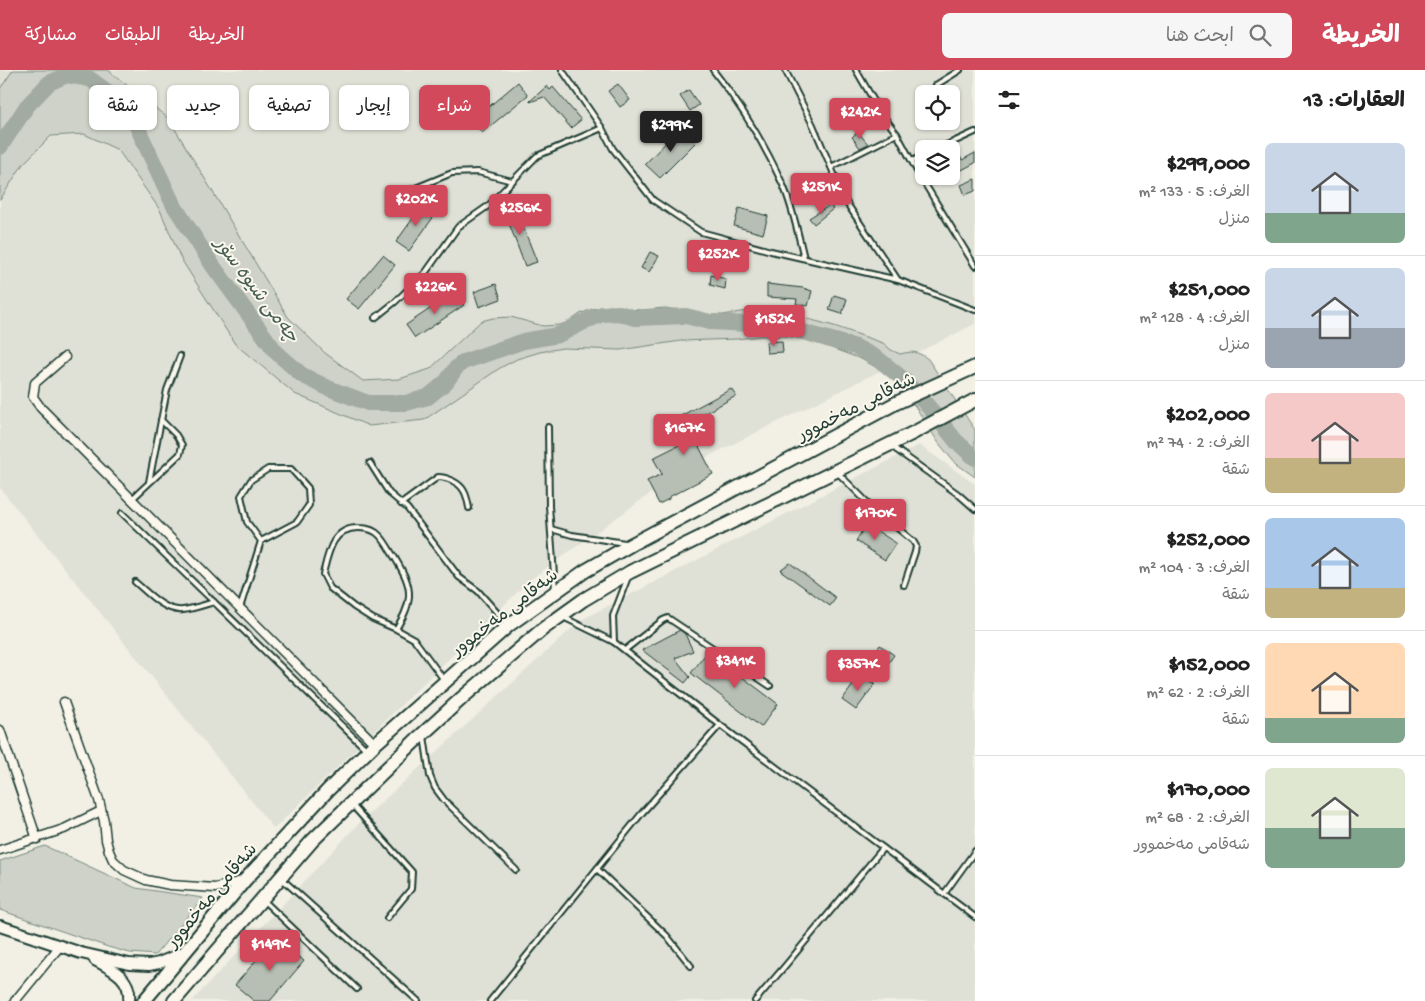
<!DOCTYPE html>
<html lang="ar">
<meta charset="utf-8">
<style>
body{margin:0;font-family:"Gochi Hand","Playpen Sans Arabic",sans-serif;background:#f6f6f6;color:#222;direction:rtl;height:100vh;display:flex;flex-direction:column;font-size:19px;white-space:nowrap}
*{box-sizing:border-box;margin:0}
p{font-size:16px;color:#767676}
.icon{flex:none;width:28px;height:28px;fill:none;stroke:currentColor;stroke-width:2;stroke-linecap:round;stroke-linejoin:round}
.map{position:relative;flex:1;overflow:hidden;direction:ltr}
.drawer{display:flex;flex-direction:column;background:#fff;width:450px}
.drawer>*{flex:none}
.banner{position:absolute;left:15px;top:15px;width:475px;height:45px;direction:rtl;display:flex;gap:10px}
.controls{position:absolute;left:915px;top:15px;display:grid;gap:10px}
.controls a{display:grid;place-items:center;width:45px;height:45px;border-radius:8px;background:#fff;box-shadow:0 1px 4px #0004;font-size:25px}
.price{position:absolute;translate:-50% -42px;padding:0 11px;border-radius:5px;background:#d1495b;color:#fff;font-size:16px;line-height:32px;filter:drop-shadow(0 1px 2px #0008)}
.price::after{content:'';position:absolute;left:50%;top:30px;width:15px;height:11px;margin-left:-8px;background:inherit;clip-path:polygon(0 0,100% 0,50% 100%)}
.price.selected{background:#222;color:#fff}
ul{padding:0;list-style:none}
li{display:flex;align-items:center;gap:15px;height:125px;padding:0 20px}
li+li{border-top:1px solid #e0e0e0}
li span{display:grid;place-items:center;flex:none;width:140px;height:100px;border-radius:8px;color:#555}
li>.icon{margin-inline-start:auto}
span .icon{width:60px;height:60px;fill:#fffc;stroke-width:1}
li b{font-size:21px}
h2{display:flex;justify-content:space-between;align-items:center;height:60px;padding:0 20px;font-size:21px}
.pill{padding:0 18px;border-radius:8px;background:#fff;box-shadow:0 1px 4px #0004;font-size:18px;line-height:45px}
.pill.selected{background:#d1495b;color:#fff}
header{display:flex;align-items:center;gap:30px;box-sizing:border-box;height:70px;padding:0 25px;background:#d1495b;color:#fff}
header strong{font-size:24px}
nav{display:flex;gap:28px;margin-inline-start:auto;font-size:18px}
.search{width:350px;height:45px;background:#f6f6f6;display:flex;align-items:center;gap:12px;box-sizing:border-box;padding:0 18px;border-radius:8px;color:#767676;font-size:19px}
main{display:flex;flex:1;min-height:0}
.map>svg:first-child{display:block}
</style>
<header>
<strong>الخريطة</strong>
<div class="search"><svg class="icon" aria-label="search" viewBox="0 0 24 24"><circle cx="10" cy="10" r="6"/><path d="M15 15l6 6"/></svg>ابحث هنا</div>
<nav><a>الخريطة</a><a>الطبقات</a><a>مشاركة</a></nav>
</header>
<main>
<section class="drawer">
<h2>العقارات: 13<svg class="icon" aria-label="filters" viewBox="0 0 24 24"><path d="M4 7h16M4 17h16"/><circle cx="9" cy="7" r="2"/><circle cx="15" cy="17" r="2"/></svg></h2>
<ul>
<li><span style="background:linear-gradient(#c9d6e8 70%,#7fa58c 0)"><svg class="icon" aria-label="home" viewBox="0 0 24 24"><path d="M3 11l9-7 9 7M6 9v11h12V9"/></svg></span><div><b>$299,000</b><p>الغرف: 5 · 133 m²</p><p>منزل</p></div></li>
<li><span style="background:linear-gradient(#c9d6e8 60%,#9aa5b1 0)"><svg class="icon" aria-label="home" viewBox="0 0 24 24"><path d="M3 11l9-7 9 7M6 9v11h12V9"/></svg></span><div><b>$251,000</b><p>الغرف: 4 · 128 m²</p><p>منزل</p></div></li>
<li><span style="background:linear-gradient(#f6c9c9 65%,#c2b280 0)"><svg class="icon" aria-label="home" viewBox="0 0 24 24"><path d="M3 11l9-7 9 7M6 9v11h12V9"/></svg></span><div><b>$202,000</b><p>الغرف: 2 · 74 m²</p><p>شقة</p></div></li>
<li><span style="background:linear-gradient(#a9c7e8 70%,#c2b280 0)"><svg class="icon" aria-label="home" viewBox="0 0 24 24"><path d="M3 11l9-7 9 7M6 9v11h12V9"/></svg></span><div><b>$252,000</b><p>الغرف: 3 · 104 m²</p><p>شقة</p></div></li>
<li><span style="background:linear-gradient(#ffd9b3 75%,#7fa58c 0)"><svg class="icon" aria-label="home" viewBox="0 0 24 24"><path d="M3 11l9-7 9 7M6 9v11h12V9"/></svg></span><div><b>$152,000</b><p>الغرف: 2 · 62 m²</p><p>شقة</p></div></li>
<li><span style="background:linear-gradient(#dfe7d0 60%,#7fa58c 0)"><svg class="icon" aria-label="home" viewBox="0 0 24 24"><path d="M3 11l9-7 9 7M6 9v11h12V9"/></svg></span><div><b>$170,000</b><p>الغرف: 2 · 68 m²</p><p>شەقامی مەخموور</p></div></li>
</ul>
</section>
<div class="map">
<svg width="975" height="931" viewBox="0 0 975 931">
<rect width="100%" height="100%" fill="#f2f0e5"/>
<filter id="ink" filterUnits="userSpaceOnUse"><feTurbulence type="fractalNoise" baseFrequency=".02" numOctaves="2"/><feDisplacementMap in="SourceGraphic" scale="10" xChannelSelector="R" yChannelSelector="G"/><feConvolveMatrix kernelMatrix="1 2 1 2 8 2 1 2 1" color-interpolation-filters="sRGB"/></filter>
<g filter="url(#ink)">
<!-- built -->
<g fill="#e0e1d6" fill-rule="evenodd">
<path d="M0,0H975V254L689,396L531,509L274,759L0,418ZM924,24H951V51H924ZM924,79H951V106H924Z"/>
<path d="M919,375L975,414V931H192L361,751L581,550Z"/>
</g>
<!-- green -->
<g fill="#cfd2c8" stroke="#77887e">
<path d="M13,0H108L169,49L288,247L325,283L363,311L399,309L430,299L481,251L493,248L511,247L543,256L559,255L569,252L580,244L592,239L610,236L626,239L642,240L665,238L707,245H723L740,242L765,240L786,243L834,256L883,273L891,280L900,284C913,281 917,281 928,289L975,360V407L954,392L938,372L915,336L894,310L881,300L861,289L834,279L804,269L786,266H761L737,269L681,271L620,280L563,278L540,282L517,289L500,298L424,350L369,356L295,324L235,274L181,189L160,140L118,80L84,64L51,66L23,94L0,130V19Z"/>
<path d="M45,776L136,818L203,828L155,885L130,883L108,877L0,840V791Z"/>
</g>
<g fill="none" stroke-linecap="round" stroke-linejoin="round">
<!-- river -->
<path stroke="#a2aba1" stroke-width="16" d="M0,77L27,36L49,13L67,5L90,9L112,25L133,48L173,134L213,196L276,282L302,305L328,318L368,333H406L428,327L446,312L456,298L463,292L524,271L558,265L580,254L602,244L619,243L635,248L686,246L710,252L782,256L856,277L877,288L903,309L927,335L956,371L975,388"/>
</g>
<!-- building -->
<g fill="#b7beb3" stroke="#1f3d34">
<path d="M518,12L528,25L482,63L472,51Z"/>
<path d="M618,14L630,30L620,37L608,21Z"/>
<path d="M547,16L550,20L553,17L581,50L571,58L544,27L530,32V31Z"/>
<path d="M689,20L699,35L690,41L680,26Z"/>
<path d="M681,57L696,72L660,108L645,94Z"/>
<path d="M858,62L868,74L860,78L852,67Z"/>
<path d="M975,83V93L954,104L951,98V90L959,85L962,90Z"/>
<path d="M975,109V121L965,125L961,115Z"/>
<path d="M424,133L437,142L409,181L396,172Z"/>
<path d="M830,135L833,139L814,154L809,148Z"/>
<path d="M515,136L537,192L525,196L504,140Z"/>
<path d="M739,138L768,146L763,164L734,156Z"/>
<path d="M650,182L659,186L649,202L641,198Z"/>
<path d="M383,185L395,195L359,239L346,229Z"/>
<path d="M711,205L726,209L725,219L710,215Z"/>
<path d="M496,214L501,229L479,237L474,222Z"/>
<path d="M767,214L803,218L812,221L808,236L796,234L797,229L767,227Z"/>
<path d="M455,222L464,235L415,268L406,255Z"/>
<path d="M834,225L847,229L842,244L829,240Z"/>
<path d="M782,271L783,282L767,283L766,272Z"/>
<path d="M731,319L736,326L687,353L713,404L669,427V429L659,434L647,411L662,404L653,388L681,374L678,368L682,366L673,350Z"/>
<path d="M863,452L896,473L885,490L856,471L862,461L859,458Z"/>
<path d="M790,493L836,528L830,536L780,500Z"/>
<path d="M680,560L685,564L693,581L675,588L690,607L685,613L642,580Z"/>
<path d="M880,575L894,585L884,599L870,589Z"/>
<path d="M708,581L778,634L761,657L691,603Z"/>
<path d="M861,604L875,614L856,640L842,630Z"/>
<path d="M275,868L304,891L270,931H254L235,915Z"/>
</g>
<g fill="none" stroke-linecap="round" stroke-linejoin="round">
<!-- service casing -->
<g stroke="#1f3d34" stroke-width="8">
<g id="service">
<path d="M562,0L602,58L613,79L653,130L701,162L771,181L898,210L975,240"/>
<path d="M713,0C740,34 765,75 783,115C793,138 798,164 804,188"/>
<path d="M785,0L813,55L846,132L898,210"/>
<path d="M856,0L881,43L897,64L917,101L975,196"/>
<path d="M936,15L960,0"/>
<path d="M938,79L975,62"/>
<path d="M912,91L924,85"/>
<path d="M831,97L897,64"/>
<path d="M391,128L452,103L478,102L512,111"/>
<path d="M375,248L395,232L426,202L458,157L488,136L537,86L602,58"/>
<path d="M548,357L549,436L555,519"/>
<path d="M891,376L958,424L975,439"/>
<path d="M370,393L389,423L407,438L459,507L478,521L507,554"/>
<path d="M837,402L872,437L913,471L916,476L915,482L904,515"/>
<path d="M149,412L167,320L180,286"/>
<path d="M132,429L180,384L182,375L176,365L161,350"/>
<path d="M401,434L438,407C447,407 460,413 464,421C467,426 468,433 469,438"/>
<path d="M122,443L367,680"/>
<path d="M551,459L572,465L625,473"/>
<path d="M135,512C148,523 165,542 183,540C193,539 204,535 214,532"/>
<path d="M240,538L261,471L247,452L241,426L251,410L268,399H291L308,418L309,435L297,452L261,471"/>
<path d="M563,547L614,572L720,655L975,847"/>
<path d="M396,559C402,549 408,539 409,527C410,513 402,500 395,488C390,481 386,472 380,466C375,460 367,458 359,458C332,457 328,484 323,504L330,518L354,537L373,549L396,559L414,569L444,610"/>
<path d="M614,572L613,546L628,507"/>
<path d="M625,580L663,550L668,548L770,616"/>
<path d="M424,666L430,706L435,718L444,730L516,800"/>
<path d="M352,735L412,802L411,819L387,848"/>
<path d="M597,799L667,866L691,896"/>
<path d="M282,809L418,931"/>
<path d="M944,824L975,781"/>
<path d="M263,830L357,919"/>
<path d="M490,931L642,743L720,655"/>
<path d="M755,931L785,896L883,778"/>
</g>
</g>
<!-- minor casing -->
<g stroke="#1f3d34" stroke-width="11">
<g id="minor">
<path d="M65,287L35,313L33,327L41,338L375,674"/>
<path d="M64,632L99,730L104,751L106,770L109,781L113,790L124,800L146,810L170,815L215,818L243,811"/>
<path d="M0,660L37,769"/>
<path d="M0,780L64,759L101,741"/>
<path d="M15,931L60,876"/>
</g>
</g>
<!-- secondary casing -->
<g stroke="#1f3d34" stroke-width="14">
<g id="secondary">
<path d="M0,856L81,883L129,894L149,895L159,893L181,884"/>
<path d="M95,890C112,899 132,908 129,931"/>
</g>
</g>
<!-- trunk casing -->
<g stroke="#1f3d34" stroke-width="16">
<g id="trunk">
<path d="M144,931L245,810L328,720L375,674L509,555L585,501L632,474L896,333L975,297"/>
<path d="M174,931L312,771L414,672L462,628L544,558L583,530L630,502L915,362L975,330"/>
</g>
</g>
<!-- service -->
<use href="#service" stroke="#fbf7ec" stroke-width="4"/>
<!-- minor -->
<use href="#minor" stroke="#fbf7ec" stroke-width="8"/>
<!-- secondary -->
<use href="#secondary" stroke="#fbf7ec" stroke-width="10"/>
<!-- trunk -->
<use href="#trunk" stroke="#fbf7ec" stroke-width="12"/>
</g>
</g>
<g text-anchor="middle" stroke-width="4" stroke-linejoin="round" paint-order="stroke">
<!-- street labels -->
<g font-size="18" fill="#1f3d34" stroke="#fbf7ec">
<text transform="translate(856 336) rotate(-27)" y="6">شەقامی مەخموور</text>
<text transform="translate(504 542) rotate(-38)" y="6">شەقامی مەخموور</text>
<text transform="translate(211 825) rotate(-50)" y="6">شەقامی مەخموور</text>
</g>
<!-- water labels -->
<g font-size="19" font-style="italic" fill="#465e55" stroke="#fbf7ec">
<text transform="translate(258 219) rotate(53)" y="7">چەمی شیوە سۆر</text>
</g>
</g>
</svg>
<div class="controls">
<a><svg class="icon" aria-label="locate" viewBox="0 0 24 24"><circle cx="12" cy="12" r="6"/><path d="M12 2v4M12 18v4M2 12h4M18 12h4"/></svg></a>
<a><svg class="icon" aria-label="layers" viewBox="0 0 24 24"><path d="M12 4l9 5-9 5-9-5zM3 14l9 5 9-5"/></svg></a>
</div>
<b class="price" style="left:860px;top:70px">$242K</b>
<b class="price selected" style="left:671px;top:83px">$299K</b>
<b class="price" style="left:821px;top:145px">$251K</b>
<b class="price" style="left:416px;top:157px">$202K</b>
<b class="price" style="left:520px;top:166px">$256K</b>
<b class="price" style="left:718px;top:212px">$252K</b>
<b class="price" style="left:435px;top:245px">$226K</b>
<b class="price" style="left:774px;top:277px">$152K</b>
<b class="price" style="left:684px;top:386px">$167K</b>
<b class="price" style="left:875px;top:471px">$170K</b>
<b class="price" style="left:735px;top:619px">$341K</b>
<b class="price" style="left:858px;top:622px">$357K</b>
<b class="price" style="left:270px;top:902px">$149K</b>
<div class="banner">
<a class="pill selected">شراء</a>
<a class="pill">إيجار</a>
<a class="pill">تصفية</a>
<a class="pill">جديد</a>
<a class="pill">شقة</a>
</div>
</div>
</main>
